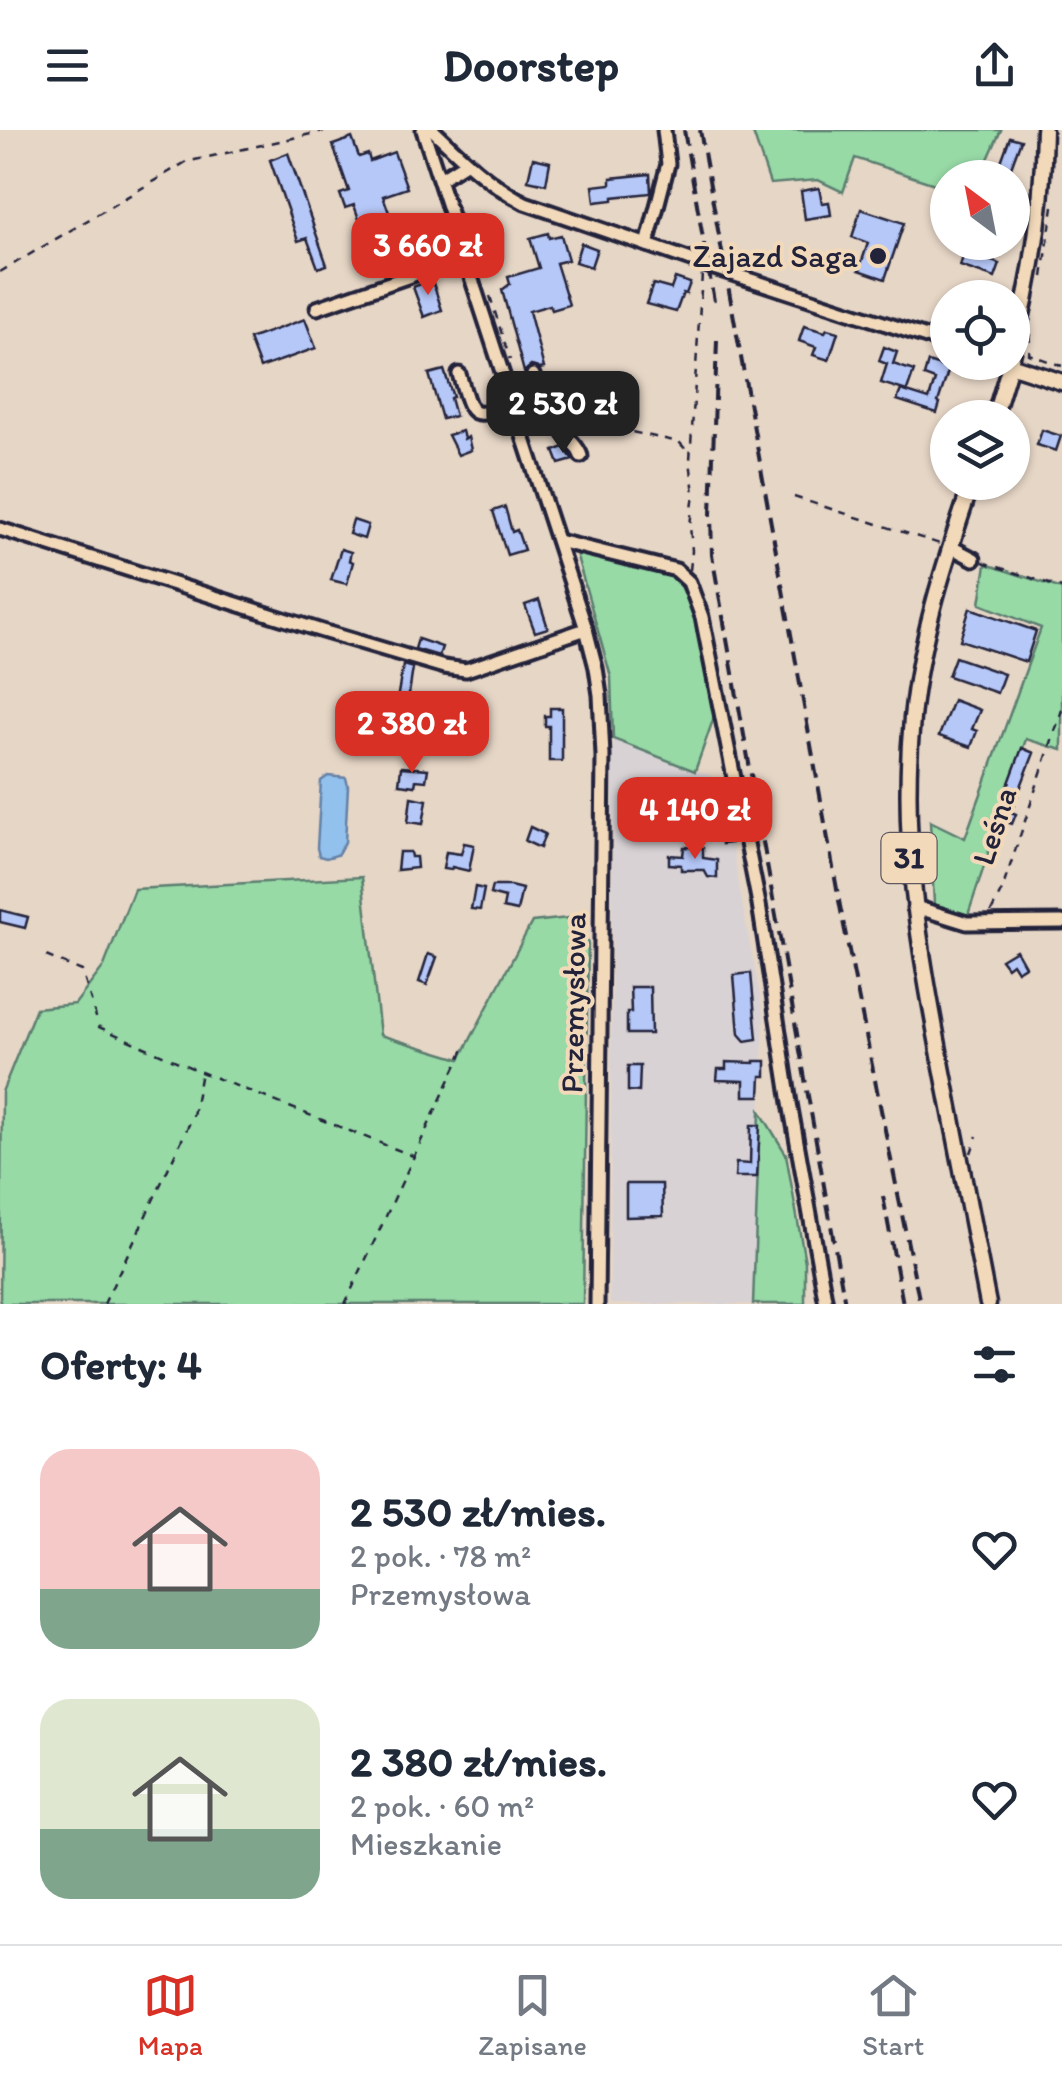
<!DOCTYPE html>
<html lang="pl">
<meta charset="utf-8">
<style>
body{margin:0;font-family:Itim,sans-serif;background:#f6f6f7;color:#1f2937;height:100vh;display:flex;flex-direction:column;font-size:38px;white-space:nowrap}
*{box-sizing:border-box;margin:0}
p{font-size:32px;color:#747a83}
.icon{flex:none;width:55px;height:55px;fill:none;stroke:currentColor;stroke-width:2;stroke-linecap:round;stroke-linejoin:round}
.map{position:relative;height:1174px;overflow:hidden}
.sheet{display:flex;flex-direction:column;background:#fff;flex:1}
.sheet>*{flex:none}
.needle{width:65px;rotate:328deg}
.controls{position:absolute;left:930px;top:30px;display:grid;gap:20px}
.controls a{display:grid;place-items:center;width:100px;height:100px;border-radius:50%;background:#fff;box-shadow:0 2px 8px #0004;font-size:50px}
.price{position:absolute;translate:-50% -85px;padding:0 22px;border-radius:20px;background:#d93025;color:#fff;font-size:32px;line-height:65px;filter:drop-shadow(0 2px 5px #0008)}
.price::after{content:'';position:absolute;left:50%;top:60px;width:30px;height:22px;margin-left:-15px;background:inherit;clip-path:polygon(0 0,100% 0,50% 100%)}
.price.active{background:#222;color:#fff}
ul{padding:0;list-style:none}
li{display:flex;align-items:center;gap:30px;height:250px;padding:0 40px}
li span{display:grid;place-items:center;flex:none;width:280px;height:200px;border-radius:30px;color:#555}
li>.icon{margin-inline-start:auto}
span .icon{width:120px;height:120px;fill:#fffc;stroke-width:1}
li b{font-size:42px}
h2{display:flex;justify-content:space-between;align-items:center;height:120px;padding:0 40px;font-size:42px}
header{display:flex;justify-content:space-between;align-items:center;height:130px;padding:0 40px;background:#fff;font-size:45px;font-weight:700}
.tab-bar{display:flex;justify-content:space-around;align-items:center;height:140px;border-top:2px solid #e0e1e3;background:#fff;font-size:28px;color:#747a83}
.tab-bar a{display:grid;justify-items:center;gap:5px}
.tab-bar .active{color:#d93025}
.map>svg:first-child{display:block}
</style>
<header><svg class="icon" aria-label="menu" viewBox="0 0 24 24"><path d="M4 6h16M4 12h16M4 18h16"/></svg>Doorstep<svg class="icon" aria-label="share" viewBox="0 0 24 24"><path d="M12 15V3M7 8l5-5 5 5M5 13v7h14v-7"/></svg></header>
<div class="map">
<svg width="1062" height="1174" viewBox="0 0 1062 1174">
<rect width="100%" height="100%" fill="#e6d6c6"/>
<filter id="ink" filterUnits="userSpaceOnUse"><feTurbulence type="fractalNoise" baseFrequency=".01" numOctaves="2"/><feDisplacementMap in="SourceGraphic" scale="20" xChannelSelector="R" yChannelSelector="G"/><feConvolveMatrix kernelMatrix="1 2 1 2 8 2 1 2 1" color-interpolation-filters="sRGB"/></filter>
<g filter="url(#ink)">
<!-- built -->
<path fill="#d8d2d5" d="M613,609L721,650L743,779L764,887L753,1174H610Z"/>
<!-- green -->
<g fill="#97daa6" stroke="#5c7e70" stroke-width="2.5">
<path d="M752,0H1001L980,47L948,48L947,58L855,28L843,62L818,50L770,54Z"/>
<path d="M572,409L681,437L678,451C701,488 705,535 714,578L713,590L695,641L613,609L611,547Z"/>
<path d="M986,434L1062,459V620L1026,609L968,785L934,774L930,691L965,708L1041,498L980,474Z"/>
<path d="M362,747L380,905L460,929L532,792L577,787L588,814L583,1174H0L2,962L36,878L75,874L104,836L134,759Z"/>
<path d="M760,981L786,1024L805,1132V1174H753Z"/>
</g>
<!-- water -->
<path fill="#92c1ed" stroke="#6581a6" stroke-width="2.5" d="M328,646L346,648L348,656L345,712L337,725L326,728L319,726L317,718L321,651Z"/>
<!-- building -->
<g fill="#b6c8f8" stroke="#22223b" stroke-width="2.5">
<path d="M1010,7L1021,10L1007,48H995Z"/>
<path d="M352,8L359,27L368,24L370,31L394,22L407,58L383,66L400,113L371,123L354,75L345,78L340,64L349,61L333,15Z"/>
<path d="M288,23L327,135L318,138L307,108L298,111L270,30Z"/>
<path d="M533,28L550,32L546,54L528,50Z"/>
<path d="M650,44L651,63L613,67V70L595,72L593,56L611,54V48Z"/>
<path d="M819,58L822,73L829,72L831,85L805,89L801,61Z"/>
<path d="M861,79L904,93L885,149L859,140L868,113L852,107Z"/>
<path d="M548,103L549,108L561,105L568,130L556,133L569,175L552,180L550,175L529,181L544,238L540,239L531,236L524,242L502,160L510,154L508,147L539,138L530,108Z"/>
<path d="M976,112H992L986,129L1000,134L995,148L960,136L965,121L972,124Z"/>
<path d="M581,113L597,119L591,137L575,132Z"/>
<path d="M675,148L690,153L686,164L683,163L676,182L646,174L653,154L671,159Z"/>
<path d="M432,150L442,180L424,187L413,157Z"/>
<path d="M305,189L316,218L260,238L249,209Z"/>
<path d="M804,196L825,202L827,199L838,202L829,230L813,225L816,217L799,211Z"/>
<path d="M884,217L897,222L893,234L914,241L907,261L881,253L887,234L879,231Z"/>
<path d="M928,232L949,239L938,272L940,273L937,283L897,270L901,260L929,269L935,250L924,246Z"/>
<path d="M444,240L453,267L450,268L455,286L442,289L429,244Z"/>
<path d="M1042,300L1061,306L1056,321L1037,315Z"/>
<path d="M462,301L464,309L468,307L471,320L458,325L448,305Z"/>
<path d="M564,317L573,330L559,334L554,321Z"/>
<path d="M505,377L512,402L517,400L524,420L507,425L493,381Z"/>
<path d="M353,390L368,395L364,409L349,404Z"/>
<path d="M341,419L351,422L349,430L353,432L347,454L331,450Z"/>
<path d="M539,470L548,498L535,502L525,475Z"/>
<path d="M970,478L1036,501L1026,532L960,510Z"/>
<path d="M418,509L442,517L439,526L415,519Z"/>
<path d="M955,527L1004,544L997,563L948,546Z"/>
<path d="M403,535L413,538L406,584L395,581Z"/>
<path d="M953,570L980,580L972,599L977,601L971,617L939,606Z"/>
<path d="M550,578H562V631H549V596H545V586H550Z"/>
<path d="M1022,618L1034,623L1011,682L1016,684L1012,694L996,688Z"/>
<path d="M401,637L428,639L426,651L416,650L415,656L399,654Z"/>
<path d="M411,667L427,670L423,694L408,692Z"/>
<path d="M726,684L731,713L722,714L718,686Z"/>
<path d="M530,697L545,704L540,718L525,711Z"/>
<path d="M464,713L474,715L469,741L452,737L451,740L443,739L446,722L461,724Z"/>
<path d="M684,717L703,718V728L717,730V748L708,747L704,740H681V735L669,734V725L683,726Z"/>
<path d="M399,722H410L411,727H416L417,738L397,740Z"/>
<path d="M492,756H510L522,759L517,781L503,778L505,768L490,764Z"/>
<path d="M475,757L484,759L480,780L471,779Z"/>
<path d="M0,780L28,787L25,798L0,792Z"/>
<path d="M1016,820L1025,836L1017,841L1012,833L1007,837L1001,829Z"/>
<path d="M428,824L437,827L427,855L419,852Z"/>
<path d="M751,843L757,909L745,911L739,904L734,845Z"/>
<path d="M630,857H650L651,904H627V882H631Z"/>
<path d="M754,931H766V946H761L760,966H744V951L717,950L718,939H726V932L754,933Z"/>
<path d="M628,936H640L639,962L628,961Z"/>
<path d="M751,995H760L757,1047H735L736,1033L750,1034Z"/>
<path d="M626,1054H662L663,1086L626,1087Z"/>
</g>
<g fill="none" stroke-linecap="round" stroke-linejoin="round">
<!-- minor casing -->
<g stroke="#22223b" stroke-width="19">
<g id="minor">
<path d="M423,0L586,499L596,538L600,565L603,626L597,1174"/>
<path d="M433,0C461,27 490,55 525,73L717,139L948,214"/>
<path d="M440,49L467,32"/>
<path d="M647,115L668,34L664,0"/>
<path d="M317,178L465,127"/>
<path d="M459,244C473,289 468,289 514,275"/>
<path d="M528,281C551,279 555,290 567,306C573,314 578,317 581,326"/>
<path d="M526,282C540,273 538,260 533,245"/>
<path d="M0,399L322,501L444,537L466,540L586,499"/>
<path d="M558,411L676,440L689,452L702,487L759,774L790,973L826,1174"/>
<path d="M951,417L974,429"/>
<path d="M914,778L922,779L967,793L1062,792"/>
</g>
</g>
<!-- major casing -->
<g stroke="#22223b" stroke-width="21">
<g id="major">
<path d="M1012,226C1032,151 1043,77 1044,0"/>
<path d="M1010,235L1062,252"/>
<path d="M994,288L1011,232"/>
<path d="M972,352C946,429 920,507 912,588C900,715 920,819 943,942C958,1020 973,1097 988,1174"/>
</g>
</g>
<!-- path -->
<g stroke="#22223b" stroke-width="2.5" stroke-dasharray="8 8" stroke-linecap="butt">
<path d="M0,142L186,32L329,0"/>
<path d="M1043,147L1053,76"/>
<path d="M490,166L510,230"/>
<path d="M1031,204L1029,224L1062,236"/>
<path d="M972,232L989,238L994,243"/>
<path d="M570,289L679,312L689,323"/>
<path d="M794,367L940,414"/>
<path d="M983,432L1062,458"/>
<path d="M690,440L692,421L690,395L694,364L690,330L702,144"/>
<path d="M991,782L1002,760L1062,580"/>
<path d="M46,826L82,841L99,897L201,942L413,1026"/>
<path d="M971,1023L977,1006"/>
<path d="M104,1174L193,986L201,942"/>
<path d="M345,1174L465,917"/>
</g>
<!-- minor -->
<use href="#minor" stroke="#f2d9ba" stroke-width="11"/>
<!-- major -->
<use href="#major" stroke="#f2d9ba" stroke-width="14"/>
<!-- rail -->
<g stroke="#22223b" stroke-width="4" stroke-dasharray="15 8" stroke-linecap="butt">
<path d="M684,0L714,171"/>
<path d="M700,0L840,776L920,1174"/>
<path d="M717,210L711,384L712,425L845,1174"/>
<path d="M883,1066L903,1174"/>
</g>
</g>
</g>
<!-- markers -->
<circle fill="#22223b" stroke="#f2d9ba" stroke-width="4" cx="878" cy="126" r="10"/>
<g text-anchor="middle" stroke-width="8" stroke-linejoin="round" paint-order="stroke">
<!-- shield labels -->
<rect fill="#f2d9ba" stroke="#605961" stroke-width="2.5" x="881.5" y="703" width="55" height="50" rx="8"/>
<g font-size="30" font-weight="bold" fill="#22223b">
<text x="909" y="738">31</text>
</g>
<!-- poi labels -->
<g font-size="32" fill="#22223b" stroke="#f2d9ba" text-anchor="end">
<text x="858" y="137">Zajazd Saga</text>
</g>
<!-- street labels -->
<g font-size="32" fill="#22223b" stroke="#f2d9ba">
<text transform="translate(994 696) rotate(-72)" y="11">Leśna</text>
<text transform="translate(573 873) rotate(-89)" y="11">Przemysłowa</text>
</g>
</g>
</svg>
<div class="controls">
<a><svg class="needle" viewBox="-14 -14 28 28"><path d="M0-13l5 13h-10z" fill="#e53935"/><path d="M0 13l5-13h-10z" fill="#747a83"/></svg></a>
<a><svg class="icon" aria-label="locate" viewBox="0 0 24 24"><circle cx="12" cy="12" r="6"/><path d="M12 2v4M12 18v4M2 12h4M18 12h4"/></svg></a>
<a><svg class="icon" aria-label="layers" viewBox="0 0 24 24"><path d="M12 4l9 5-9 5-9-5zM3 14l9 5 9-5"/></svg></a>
</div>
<b class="price" style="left:428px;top:168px">3 660 zł</b>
<b class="price active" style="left:563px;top:326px">2 530 zł</b>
<b class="price" style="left:412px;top:646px">2 380 zł</b>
<b class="price" style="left:695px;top:732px">4 140 zł</b>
</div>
<section class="sheet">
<h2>Oferty: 4<svg class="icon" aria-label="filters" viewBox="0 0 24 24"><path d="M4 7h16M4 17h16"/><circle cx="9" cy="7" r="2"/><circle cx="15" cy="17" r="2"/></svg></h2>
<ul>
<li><span style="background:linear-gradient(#f6c9c9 70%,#7fa58c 0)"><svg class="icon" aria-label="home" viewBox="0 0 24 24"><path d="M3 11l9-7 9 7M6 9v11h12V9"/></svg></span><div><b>2 530 zł/mies.</b><p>2 pok. · 78 m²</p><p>Przemysłowa</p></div><svg class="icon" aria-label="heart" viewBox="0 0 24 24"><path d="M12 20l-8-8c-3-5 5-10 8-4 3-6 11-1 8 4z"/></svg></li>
<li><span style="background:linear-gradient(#dfe7d0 65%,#7fa58c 0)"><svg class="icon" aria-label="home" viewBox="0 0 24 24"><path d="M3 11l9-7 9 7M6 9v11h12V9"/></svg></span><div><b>2 380 zł/mies.</b><p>2 pok. · 60 m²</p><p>Mieszkanie</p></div><svg class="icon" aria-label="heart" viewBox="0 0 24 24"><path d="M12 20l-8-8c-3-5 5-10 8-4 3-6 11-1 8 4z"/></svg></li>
</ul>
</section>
<nav class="tab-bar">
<a class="active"><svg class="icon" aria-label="map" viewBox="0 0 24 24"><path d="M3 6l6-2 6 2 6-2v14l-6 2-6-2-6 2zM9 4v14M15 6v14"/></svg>Mapa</a>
<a><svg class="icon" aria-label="saved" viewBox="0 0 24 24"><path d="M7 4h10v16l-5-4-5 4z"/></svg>Zapisane</a>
<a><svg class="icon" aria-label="home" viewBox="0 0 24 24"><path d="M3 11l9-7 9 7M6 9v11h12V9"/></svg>Start</a>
</nav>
